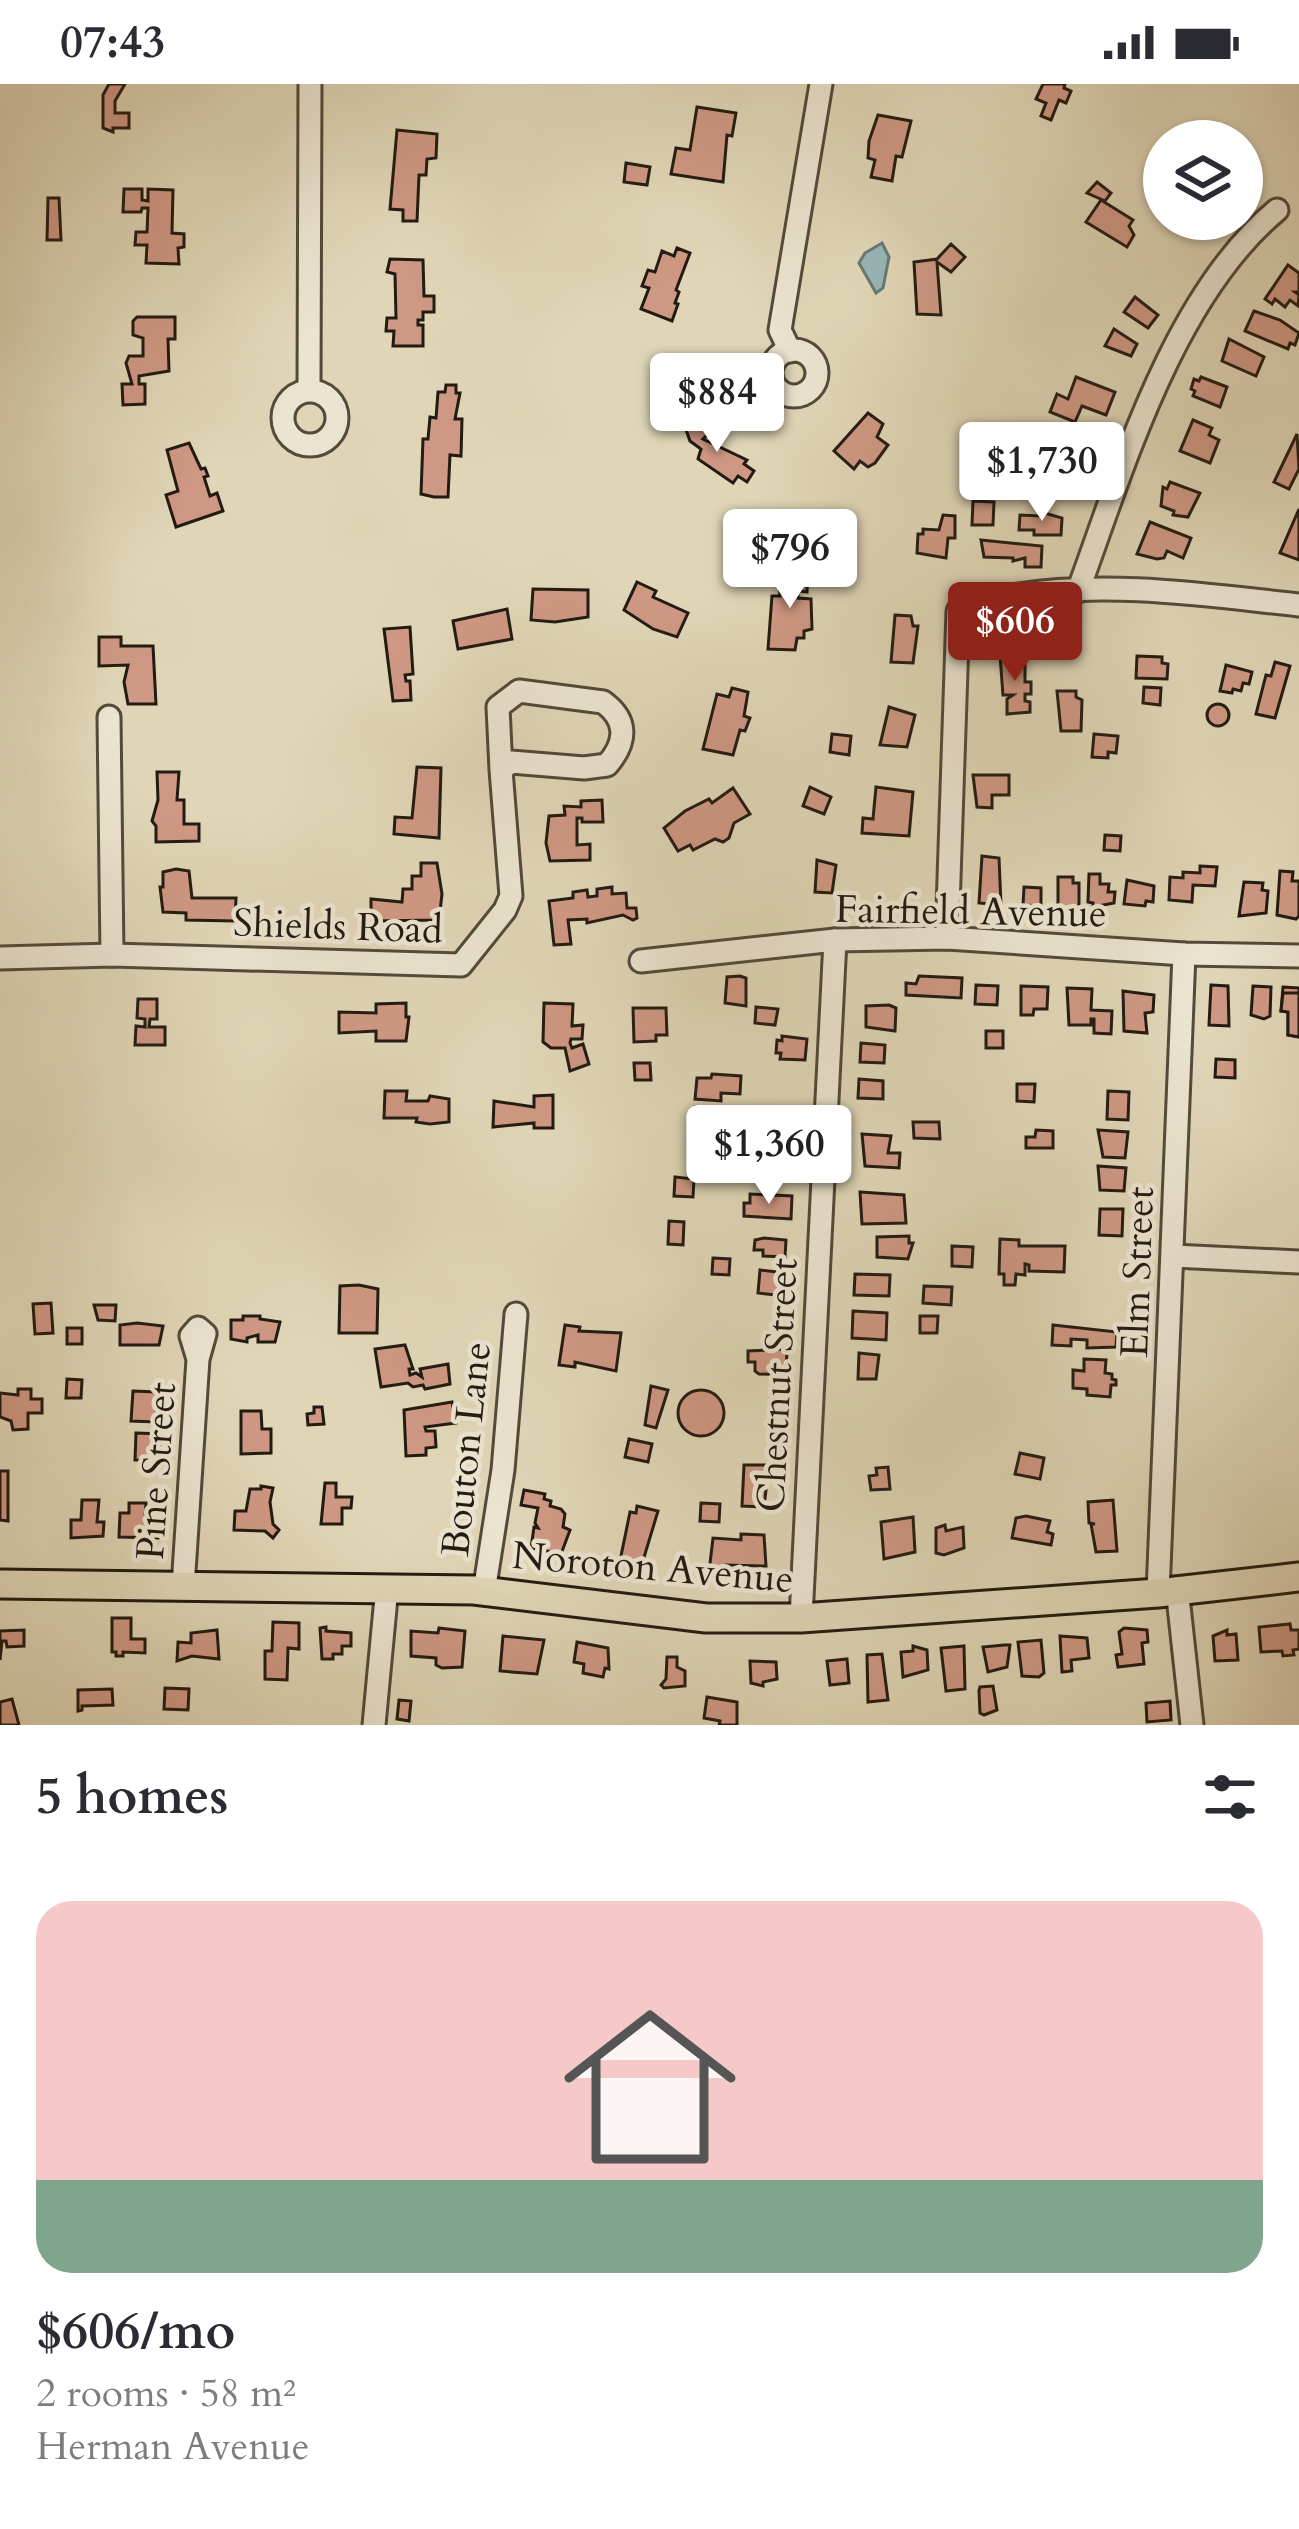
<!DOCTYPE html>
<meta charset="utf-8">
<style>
body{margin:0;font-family:Cardo,serif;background:#f7f7f7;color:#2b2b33;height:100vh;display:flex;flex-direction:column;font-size:45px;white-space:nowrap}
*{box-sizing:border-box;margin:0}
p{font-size:39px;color:#7c7c81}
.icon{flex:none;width:66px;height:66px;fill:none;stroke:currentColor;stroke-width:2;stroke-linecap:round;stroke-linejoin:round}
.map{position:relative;height:1641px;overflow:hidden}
.sheet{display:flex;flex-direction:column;background:#fff;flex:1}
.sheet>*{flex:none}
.controls{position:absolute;left:1143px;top:36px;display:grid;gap:24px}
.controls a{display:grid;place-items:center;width:120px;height:120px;border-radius:50%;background:#fff;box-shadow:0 3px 9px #0004;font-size:60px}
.price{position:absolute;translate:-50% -102px;padding:0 27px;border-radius:12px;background:#fff;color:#222;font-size:39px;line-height:78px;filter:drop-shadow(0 3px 6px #0008)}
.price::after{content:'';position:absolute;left:50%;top:72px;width:36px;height:27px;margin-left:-18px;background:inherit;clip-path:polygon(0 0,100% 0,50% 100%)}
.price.current{background:#8f2418;color:#fff}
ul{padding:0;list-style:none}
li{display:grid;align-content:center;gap:24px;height:636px;padding:0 36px}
li span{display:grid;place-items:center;height:372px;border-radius:36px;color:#555}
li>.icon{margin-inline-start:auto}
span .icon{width:216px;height:216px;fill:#fffc;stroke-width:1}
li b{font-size:51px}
h2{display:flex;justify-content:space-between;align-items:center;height:144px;padding:0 36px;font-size:51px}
.status{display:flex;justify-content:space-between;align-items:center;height:84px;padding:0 60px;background:#fff;direction:ltr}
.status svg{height:33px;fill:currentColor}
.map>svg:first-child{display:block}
</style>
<div class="status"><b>07:43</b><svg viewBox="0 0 49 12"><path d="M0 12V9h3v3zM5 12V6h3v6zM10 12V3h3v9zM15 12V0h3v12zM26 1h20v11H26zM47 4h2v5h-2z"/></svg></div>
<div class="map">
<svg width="1299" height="1641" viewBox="0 0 1299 1641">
<rect width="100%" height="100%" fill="#e0d6b7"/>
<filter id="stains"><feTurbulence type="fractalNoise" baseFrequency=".00167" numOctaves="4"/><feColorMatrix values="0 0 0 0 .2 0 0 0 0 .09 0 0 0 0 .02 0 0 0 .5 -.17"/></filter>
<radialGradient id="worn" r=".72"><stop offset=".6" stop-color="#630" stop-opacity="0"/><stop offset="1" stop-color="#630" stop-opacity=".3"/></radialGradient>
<!-- water -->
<path fill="#96b7b7" stroke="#687975" stroke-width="3" d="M882,159L889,173L883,204L876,209L859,179L865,169Z"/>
<!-- building -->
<g fill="#cf9884" stroke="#221b11" stroke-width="3">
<path d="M109,0H125L115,17V29H129V44H113V48L103,44V11Z"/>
<path d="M1065,0L1064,4L1071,7L1066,19L1059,16L1051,36L1041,32L1046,19L1036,15L1043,0Z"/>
<path d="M697,23L736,29L732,52L727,51L723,98L671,90L676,64L690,66Z"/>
<path d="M878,31L911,37L902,73L896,72L892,97L871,93L875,76L868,74L869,57Z"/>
<path d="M397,46L437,50L436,74L427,75L426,91H419L417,137H403V126L390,125Z"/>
<path d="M626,79L650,83L647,101L624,98Z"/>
<path d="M1097,98L1111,109L1105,117L1087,109Z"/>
<path d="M124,105H142V116L148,117V105L173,106L172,149L184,150V163L178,164L179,180L146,179L147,161H135L136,148H147L148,124H142L141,128H123Z"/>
<path d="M48,114H59L61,156H47Z"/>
<path d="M1101,116L1133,136L1129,142L1134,151L1127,163L1086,138Z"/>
<path d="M951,160L965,173L951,188L937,178L941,231L917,230L914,178L937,175Z"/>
<path d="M677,164L690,169L676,206L679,208L675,219L678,220L672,237L641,225L649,204L642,202L648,186L655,188L662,167L674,172Z"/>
<path d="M390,175L423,176L424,212H434V228H423V236H418V241H423V262H393L394,247H386L387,234H396L395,190L387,188Z"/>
<path d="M1288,181L1299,189V208H1295L1299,211L1298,222L1290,216L1285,223L1275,215L1272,220L1265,215Z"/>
<path d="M1135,213L1158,231L1148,244L1124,228Z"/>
<path d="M1254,227L1280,236L1299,249L1295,261L1290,259L1288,265L1245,247Z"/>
<path d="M137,233H175V255H168L169,287L139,292V300H145V320L123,321L122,300H132L126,279L129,272H143V254L133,251V237Z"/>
<path d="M1114,245L1137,260L1131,272L1105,262Z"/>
<path d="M1229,255L1264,273L1256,292L1222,277Z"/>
<path d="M1076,293L1115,308L1106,331L1082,322L1075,338L1050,328L1057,310L1068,315Z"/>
<path d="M1201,293L1227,303L1220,323L1193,312L1195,307L1191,305L1194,295L1199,297Z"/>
<path d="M446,301H456V309H460L455,335H462L461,372L450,371L448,413H434L421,410L423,355H428L430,333L436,334L438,308H445Z"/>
<path d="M868,329L883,340L877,353L888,361L875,379L868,383L860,377L854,385L834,367Z"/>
<path d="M701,334L707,351L703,355L747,376L744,380L754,387L747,398L738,392L733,399L698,375L701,365L690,357L684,340Z"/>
<path d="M1193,336L1212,344L1209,351L1219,356L1210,379L1180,367Z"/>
<path d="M1044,349L1085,351L1081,375L1053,372L1054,359L1043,358Z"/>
<path d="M1297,350L1299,385L1289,405L1274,398Z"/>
<path d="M189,359L201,385L205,384L208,392L204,393L210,412L217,409L223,427L176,443L166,411L178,407L167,366Z"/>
<path d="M1063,386V392H1069V403H1063V409L1026,405L1027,394L1022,393V387Z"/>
<path d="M1170,398L1200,409L1188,433L1173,431L1174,427L1161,422L1163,403L1167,405Z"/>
<path d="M973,417L994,418L993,441H972Z"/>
<path d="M1299,425V476L1280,469Z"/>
<path d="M1041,428L1062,434L1061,451H1034V446H1019L1020,431L1041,432Z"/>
<path d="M943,431L955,432V454H948L946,474L917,469L918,450H923V445L939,446Z"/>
<path d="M1150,438L1191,454L1183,474L1167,467L1164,474L1157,475L1137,470Z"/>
<path d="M981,456L1042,462L1041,483H1025V474L1013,477V474L984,473Z"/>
<path d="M778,486L808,487L807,508L798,507V514L811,515L812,545L804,547V554H797L795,566L768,565L772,512H780Z"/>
<path d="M637,498L656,507L653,513L688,529L677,553L653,545L624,526Z"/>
<path d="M533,505L588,506V533L555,538L531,536Z"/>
<path d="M507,525L512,555L458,565L453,537Z"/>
<path d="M895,531L911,532L913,542H918L913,579L891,578Z"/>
<path d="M410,543L413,590L405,591L406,597H410L411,616L393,617L384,545Z"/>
<path d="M99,553H121V562H153L156,620H128L124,598L128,581L99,582Z"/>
<path d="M1000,571L1025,572V598H1031V610H1025V617L1030,618V628L1007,630V615L1013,611H1003Z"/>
<path d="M1137,572L1162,573V579L1168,580L1167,595L1136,594Z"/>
<path d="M1275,578L1290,582L1275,634L1256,630L1266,591L1271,592Z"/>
<path d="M1226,581L1252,588L1249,600L1243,599L1241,607L1233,605L1232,609L1220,607Z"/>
<path d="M1144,603L1161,604L1160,621L1143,619Z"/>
<path d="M732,604L748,608L744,632L750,634L745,647L740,646L733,671L703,665L717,610L729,613Z"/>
<path d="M1057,607H1076V613L1082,616L1081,647H1061Z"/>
<circle cx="1218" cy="631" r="11"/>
<path d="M889,623L915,631L907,663L880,661Z"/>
<path d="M832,650L851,652L849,671L830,668Z"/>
<path d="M1094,650L1118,652L1116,669L1108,668V674L1092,673Z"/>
<path d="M417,683L441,684L439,754L394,750L395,733L412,734Z"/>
<path d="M157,688H179L177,716H184V740H199V757L156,758V742L152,737L158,716Z"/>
<path d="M973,691H1009V711H992V724L977,723Z"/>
<path d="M810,703L831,713L824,730L803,722Z"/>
<path d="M876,703L913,708L909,752L862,749L863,734L873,735Z"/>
<path d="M733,704L750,730L734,739L729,754L723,758L715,755L693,766L690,761L678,767L664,744L685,727L709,715L712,719Z"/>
<path d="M602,716L603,738H582V734H577V761L590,760V776L550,777L546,759L549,732L565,731L564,722L581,723V717Z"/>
<path d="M1105,751L1121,752L1120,767L1104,766Z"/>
<path d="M982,772L999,774L1001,821L979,819Z"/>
<path d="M817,776L836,781L832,809L815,808Z"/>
<path d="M421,779H437L442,810L439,836L371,837V815L402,818L403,805H412V792H421Z"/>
<path d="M1200,782L1217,783L1215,802L1193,801L1192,818L1169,816L1170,793L1183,794V788L1200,789Z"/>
<path d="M176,785L189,787L192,814H236L235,837L186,836V829L163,828L160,803H163V788Z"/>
<path d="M1280,787L1293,788L1292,797H1299V832L1296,835L1277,831Z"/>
<path d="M1089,790H1100V800H1109L1108,808H1115L1114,819L1093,823V819L1088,818Z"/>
<path d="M1058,793H1073V799H1079V824H1058Z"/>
<path d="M1127,796L1154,802L1153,818L1146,817L1145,822L1124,820Z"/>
<path d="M1244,798L1263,799L1262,806L1268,807L1266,829L1239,832Z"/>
<path d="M612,803V810L626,809L627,824H636L637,834L633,836L623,831L587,839V835L568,836L571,860L554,861L549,817L573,814V808L587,806L588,813L597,812V805Z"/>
<path d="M1024,803L1041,804V822L1023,821Z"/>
<path d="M740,892L746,894V922L725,919L727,893Z"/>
<path d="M919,892L962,894L961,914L906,911V899L916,900Z"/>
<path d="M976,901L998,902L997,921L975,920Z"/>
<path d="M1211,901L1228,902L1229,942L1209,941Z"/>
<path d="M1021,902L1048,903L1047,925H1034L1033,931H1021Z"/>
<path d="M1253,902L1271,903L1270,932L1264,935L1251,931Z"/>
<path d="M1283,903L1299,904V953L1288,951V928L1281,927Z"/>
<path d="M1067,904L1092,905L1091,926L1112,927L1111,950L1094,949V935H1091V941H1069Z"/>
<path d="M1123,907L1154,911L1153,928L1145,929L1147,949L1124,947Z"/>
<path d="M1283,909H1299V953L1288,951V928L1281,927Z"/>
<path d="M138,915H157V935H150L149,943H165V961H135L136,942L145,943V935L137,934Z"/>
<path d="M406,919V933H409L406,957H376V947L339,949V928L376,929V920Z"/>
<path d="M544,919L573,920L572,942L583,941L582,955H571L570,959L572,964L583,960L589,980L570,987L565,964H551L543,958Z"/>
<path d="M889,921L896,924L895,947L866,943V922Z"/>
<path d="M756,923L778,925L775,941L755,939Z"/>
<path d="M633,924H666L667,951H656V957L634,958Z"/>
<rect x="986" y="947" width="17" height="17"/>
<path d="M782,952L807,955L805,976L780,975L781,969H776L777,956L782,957Z"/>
<path d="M861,959L885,961L884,979L860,978Z"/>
<path d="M1216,975L1235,976V994L1215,993Z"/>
<path d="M634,979H650L651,996H635Z"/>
<path d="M712,990L741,992L740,1010L721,1009V1017L695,1015L697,994H711Z"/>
<path d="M859,995L883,997V1015L858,1014Z"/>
<path d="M1017,1000H1035L1034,1018L1017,1017Z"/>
<path d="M385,1007H407L406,1017H428L430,1012L449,1015V1038L430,1040L416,1038L417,1034H384Z"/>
<path d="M1108,1007L1129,1008L1128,1036L1107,1035Z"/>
<path d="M553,1011V1044H534V1039L493,1043L494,1017L534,1023V1012Z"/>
<rect x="695" y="1023" width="21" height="18"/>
<path d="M757,1027L783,1033V1049L753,1048Z"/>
<path d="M913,1038H939L940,1055L914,1054Z"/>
<path d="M1036,1046L1053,1047V1064H1026V1053H1035Z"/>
<path d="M1098,1046L1128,1048L1125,1074L1103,1073Z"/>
<path d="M862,1050L891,1052L888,1069H900L899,1084L865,1082Z"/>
<path d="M1098,1082L1126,1084L1124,1107L1100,1106Z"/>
<path d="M675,1093L694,1095L693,1113L674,1112Z"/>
<path d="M860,1108L904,1111L906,1139L862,1140Z"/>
<path d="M750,1110L792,1112L791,1135L744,1132V1119H750Z"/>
<path d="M1100,1125H1123L1122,1152L1099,1151Z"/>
<path d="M669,1137L684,1138L683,1161L668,1160Z"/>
<path d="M909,1152V1159H913L908,1175L877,1173V1153Z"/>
<path d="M764,1154L786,1156L785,1173L763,1172V1166H754L755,1156Z"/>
<path d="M1000,1155L1019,1156V1162H1065L1064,1188L1029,1187V1181L1025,1180V1191L1016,1190L1015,1201H1004V1190H999Z"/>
<path d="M952,1162L973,1163L972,1183L952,1182Z"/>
<path d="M713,1174L730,1175L729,1191L712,1190Z"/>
<path d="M760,1186L787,1189L785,1212L758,1209Z"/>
<path d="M855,1190L890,1191L889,1212L854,1211Z"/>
<path d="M359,1201L378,1205L377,1249H339L340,1202Z"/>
<path d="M924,1202L952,1203L951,1221L923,1219Z"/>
<path d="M51,1219L53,1249L35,1250L33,1220Z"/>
<path d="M94,1221H116L115,1237L98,1236Z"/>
<path d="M853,1227L887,1229L886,1256L852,1254Z"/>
<path d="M243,1232H260V1235L280,1238L275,1258H258V1251L247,1254V1258L231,1255V1236H243Z"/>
<path d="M920,1232H938L937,1249H920Z"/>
<path d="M137,1239L163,1242L159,1261H120V1241Z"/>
<path d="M565,1241L580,1243L579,1247L621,1249L616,1287L575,1278V1283L559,1281Z"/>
<path d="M1053,1241L1117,1248L1116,1263L1087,1264V1256L1071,1255V1262L1052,1261Z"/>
<rect x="67" y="1244" width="15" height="16"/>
<path d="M405,1261L413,1285H409L410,1291L416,1289L422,1293L420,1285L448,1280L450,1300L425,1305L423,1301L413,1303L408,1299L381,1303L375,1265Z"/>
<path d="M787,1265L786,1291L759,1290L755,1287V1278H748V1267Z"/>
<path d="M859,1269L879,1271L876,1295H858Z"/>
<path d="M1084,1275L1106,1276L1105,1289L1112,1290V1295L1116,1296V1301H1111L1110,1313L1087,1311V1305L1073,1304V1286L1084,1287Z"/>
<path d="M67,1295L82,1296L81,1314H66Z"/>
<path d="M651,1302L668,1306L656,1344L645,1341Z"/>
<path d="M18,1305H31V1315H42V1329H28V1345L13,1346L11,1337L0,1333V1309L18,1311Z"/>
<circle cx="701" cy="1329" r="23"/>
<path d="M133,1307L156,1308V1338L131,1337Z"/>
<path d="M452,1318L456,1339L425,1343L426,1347H435L436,1363L426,1364V1371L406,1372L404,1326Z"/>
<path d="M314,1323H322L324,1340L308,1341L307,1330L314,1329Z"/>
<path d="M241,1327H261L262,1345H271V1369L241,1370Z"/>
<path d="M136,1349L162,1350L156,1376H135Z"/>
<path d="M629,1355L652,1360L648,1378L625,1373Z"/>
<path d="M1020,1369L1044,1374L1040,1395L1015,1390Z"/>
<path d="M744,1381H769L764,1423L742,1422Z"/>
<path d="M888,1383L890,1405L871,1406L869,1392L877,1391L876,1384Z"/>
<path d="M0,1387H8V1437L0,1436Z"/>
<path d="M325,1399H336V1413H352L351,1424H342V1440H321Z"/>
<path d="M261,1402L273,1404L270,1418L273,1440L279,1446L273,1454L265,1447L234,1446L235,1427H246L250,1405H261Z"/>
<path d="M524,1406L545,1410L544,1415L551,1417L550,1422L561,1425L565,1430L563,1443L570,1446L561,1470L531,1464L534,1443L538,1444L535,1439L538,1424L521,1421Z"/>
<path d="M82,1416H99L97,1438H104L103,1452L71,1454V1436H81Z"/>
<path d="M1113,1416L1117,1467L1096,1468L1091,1440H1095L1089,1439L1088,1418Z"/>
<path d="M129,1419H146L145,1433L158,1434V1454L119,1453L120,1429H129Z"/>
<path d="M701,1419L720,1420L719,1438L700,1437Z"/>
<path d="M637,1422L658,1427L642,1480L622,1476L621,1472L630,1428L636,1429Z"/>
<path d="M1026,1432L1050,1437L1047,1448L1053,1450L1051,1461L1012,1454L1016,1434Z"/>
<path d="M913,1433L915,1468L884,1475L881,1438Z"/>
<path d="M945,1441L946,1447L963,1443L964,1464L944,1471L936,1469V1444Z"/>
<path d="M741,1450L764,1451L766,1482L726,1481V1489L709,1488L713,1454L741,1456Z"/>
<path d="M112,1534H131V1555H145V1569L123,1568V1572H116V1568H112Z"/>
<path d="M273,1538L299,1539V1565L288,1564L287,1596L265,1595V1567H272Z"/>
<path d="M1290,1540L1291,1546H1299V1565L1293,1566L1294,1571L1283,1572L1282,1567L1261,1568L1259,1543Z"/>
<path d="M326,1543V1547L351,1549V1562H342V1570H333V1575H322L320,1544Z"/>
<path d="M439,1544L465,1547L462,1583L442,1584L436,1581V1574L411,1572V1547L438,1549Z"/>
<path d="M1124,1544L1147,1546L1148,1558L1142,1559L1144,1580L1118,1583L1116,1571L1122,1570L1119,1548Z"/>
<path d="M24,1546V1562L7,1563L6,1557H2L0,1576V1547Z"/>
<path d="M217,1546L219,1575L192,1572L177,1577L178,1558L191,1559V1549Z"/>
<path d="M1227,1546V1551L1236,1550L1238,1576L1215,1577L1213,1552Z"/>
<path d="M503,1552L544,1556L537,1590L500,1587Z"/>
<path d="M1060,1552L1087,1554L1089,1574L1071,1576L1072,1587L1062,1588Z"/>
<path d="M1041,1556L1044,1589L1039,1593L1022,1592L1018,1558Z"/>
<path d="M577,1558L608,1564L609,1585L605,1584L603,1593L583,1589L584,1580L574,1578Z"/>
<path d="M1004,1561H1010L1007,1583L988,1588L983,1563Z"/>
<path d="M913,1562L927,1566L928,1586L903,1593L901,1568L913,1567Z"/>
<path d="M964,1562L965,1605L946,1607L941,1564Z"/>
<path d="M882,1570L888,1616L868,1618L867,1571Z"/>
<path d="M667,1573H677V1583L685,1587V1602L664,1604L661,1601L666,1595Z"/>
<path d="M847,1575L849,1599L830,1601L827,1577Z"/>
<path d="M750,1577L776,1578L777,1595L763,1598V1602L751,1599Z"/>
<path d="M993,1602L997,1626L984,1631L980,1629L979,1607L980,1603Z"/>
<path d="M165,1604L189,1605L188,1626L164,1625Z"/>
<path d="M112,1605L113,1621L82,1622V1626L78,1627V1606Z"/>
<path d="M707,1613L737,1618V1641H719L720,1637L704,1634Z"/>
<path d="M12,1615L19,1641H0V1618Z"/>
<path d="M399,1616L411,1617L409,1637L397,1635Z"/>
<path d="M1170,1617L1171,1636L1147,1638L1146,1619Z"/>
</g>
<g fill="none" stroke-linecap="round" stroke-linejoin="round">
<!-- minor casing -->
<g stroke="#524a3a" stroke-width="27">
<g id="minor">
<circle cx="794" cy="289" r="23"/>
<path d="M790,267L780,246L821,0"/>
<path d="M309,305L310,0"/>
<circle cx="310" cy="334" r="27"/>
<path d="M1078,507C1123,384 1173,212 1277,126"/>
<path d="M109,633L112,871"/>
<path d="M947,854L958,527C976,522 994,514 1012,512C1105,496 1206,511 1299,521"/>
<path d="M0,874L112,871L461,881L505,826L511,812L501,686L511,678L584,684L607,681C627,658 628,636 603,618L519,607L498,623L501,686"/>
<path d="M641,877L835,856L947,854L1184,870L1299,872"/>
<path d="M1173,1172L1299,1178"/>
<path d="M183,1503L198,1275L205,1250L198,1244L191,1252L198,1275"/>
<path d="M1177,1504L1192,1641"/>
<path d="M484,1508L503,1386L516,1230"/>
<path d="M1158,1509L1184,870"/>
<path d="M801,1534L835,856"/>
<path d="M374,1641L387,1503"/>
</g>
</g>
<!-- major casing -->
<g stroke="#221b11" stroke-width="33">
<path id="major" d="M0,1500L474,1506L706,1534H801L1158,1509L1299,1493"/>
</g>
<!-- minor -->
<use href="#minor" stroke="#ebe4d0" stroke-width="21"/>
<!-- major -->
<use href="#major" stroke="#e0d6b7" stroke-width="27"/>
</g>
<g text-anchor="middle" stroke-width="9" stroke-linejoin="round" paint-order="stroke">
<!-- street labels -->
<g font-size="39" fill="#221b11" stroke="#ebe4d0">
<text transform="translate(971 826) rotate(1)" y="14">Fairfield Avenue</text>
<text transform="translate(338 841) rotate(2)" y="14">Shields Road</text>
<text transform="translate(1136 1188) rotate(-88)" y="14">Elm Street</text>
<text transform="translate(776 1301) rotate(-87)" y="14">Chestnut Street</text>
<text transform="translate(465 1365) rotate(-84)" y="14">Bouton Lane</text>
<text transform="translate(155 1387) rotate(-86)" y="14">Pine Street</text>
<text transform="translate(653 1482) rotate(5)" y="14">Noroton Avenue</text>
</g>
</g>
<rect width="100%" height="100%" filter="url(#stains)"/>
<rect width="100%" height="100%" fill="url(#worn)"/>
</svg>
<div class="controls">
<a><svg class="icon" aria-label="layers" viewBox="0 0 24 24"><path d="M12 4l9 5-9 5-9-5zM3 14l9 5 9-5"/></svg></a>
</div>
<b class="price" style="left:717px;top:371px">$884</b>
<b class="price" style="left:1042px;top:440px">$1,730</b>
<b class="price" style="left:790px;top:527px">$796</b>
<b class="price current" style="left:1015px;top:600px">$606</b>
<b class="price" style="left:769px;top:1123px">$1,360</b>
</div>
<section class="sheet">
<h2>5 homes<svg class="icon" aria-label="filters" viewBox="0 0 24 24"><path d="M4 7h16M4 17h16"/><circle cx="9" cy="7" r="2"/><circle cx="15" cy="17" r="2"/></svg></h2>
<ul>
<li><span style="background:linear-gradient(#f6c9c9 75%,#7fa58c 0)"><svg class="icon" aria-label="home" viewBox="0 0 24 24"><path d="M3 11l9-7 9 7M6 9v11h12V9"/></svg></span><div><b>$606/mo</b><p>2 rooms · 58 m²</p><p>Herman Avenue</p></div></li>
</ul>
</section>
